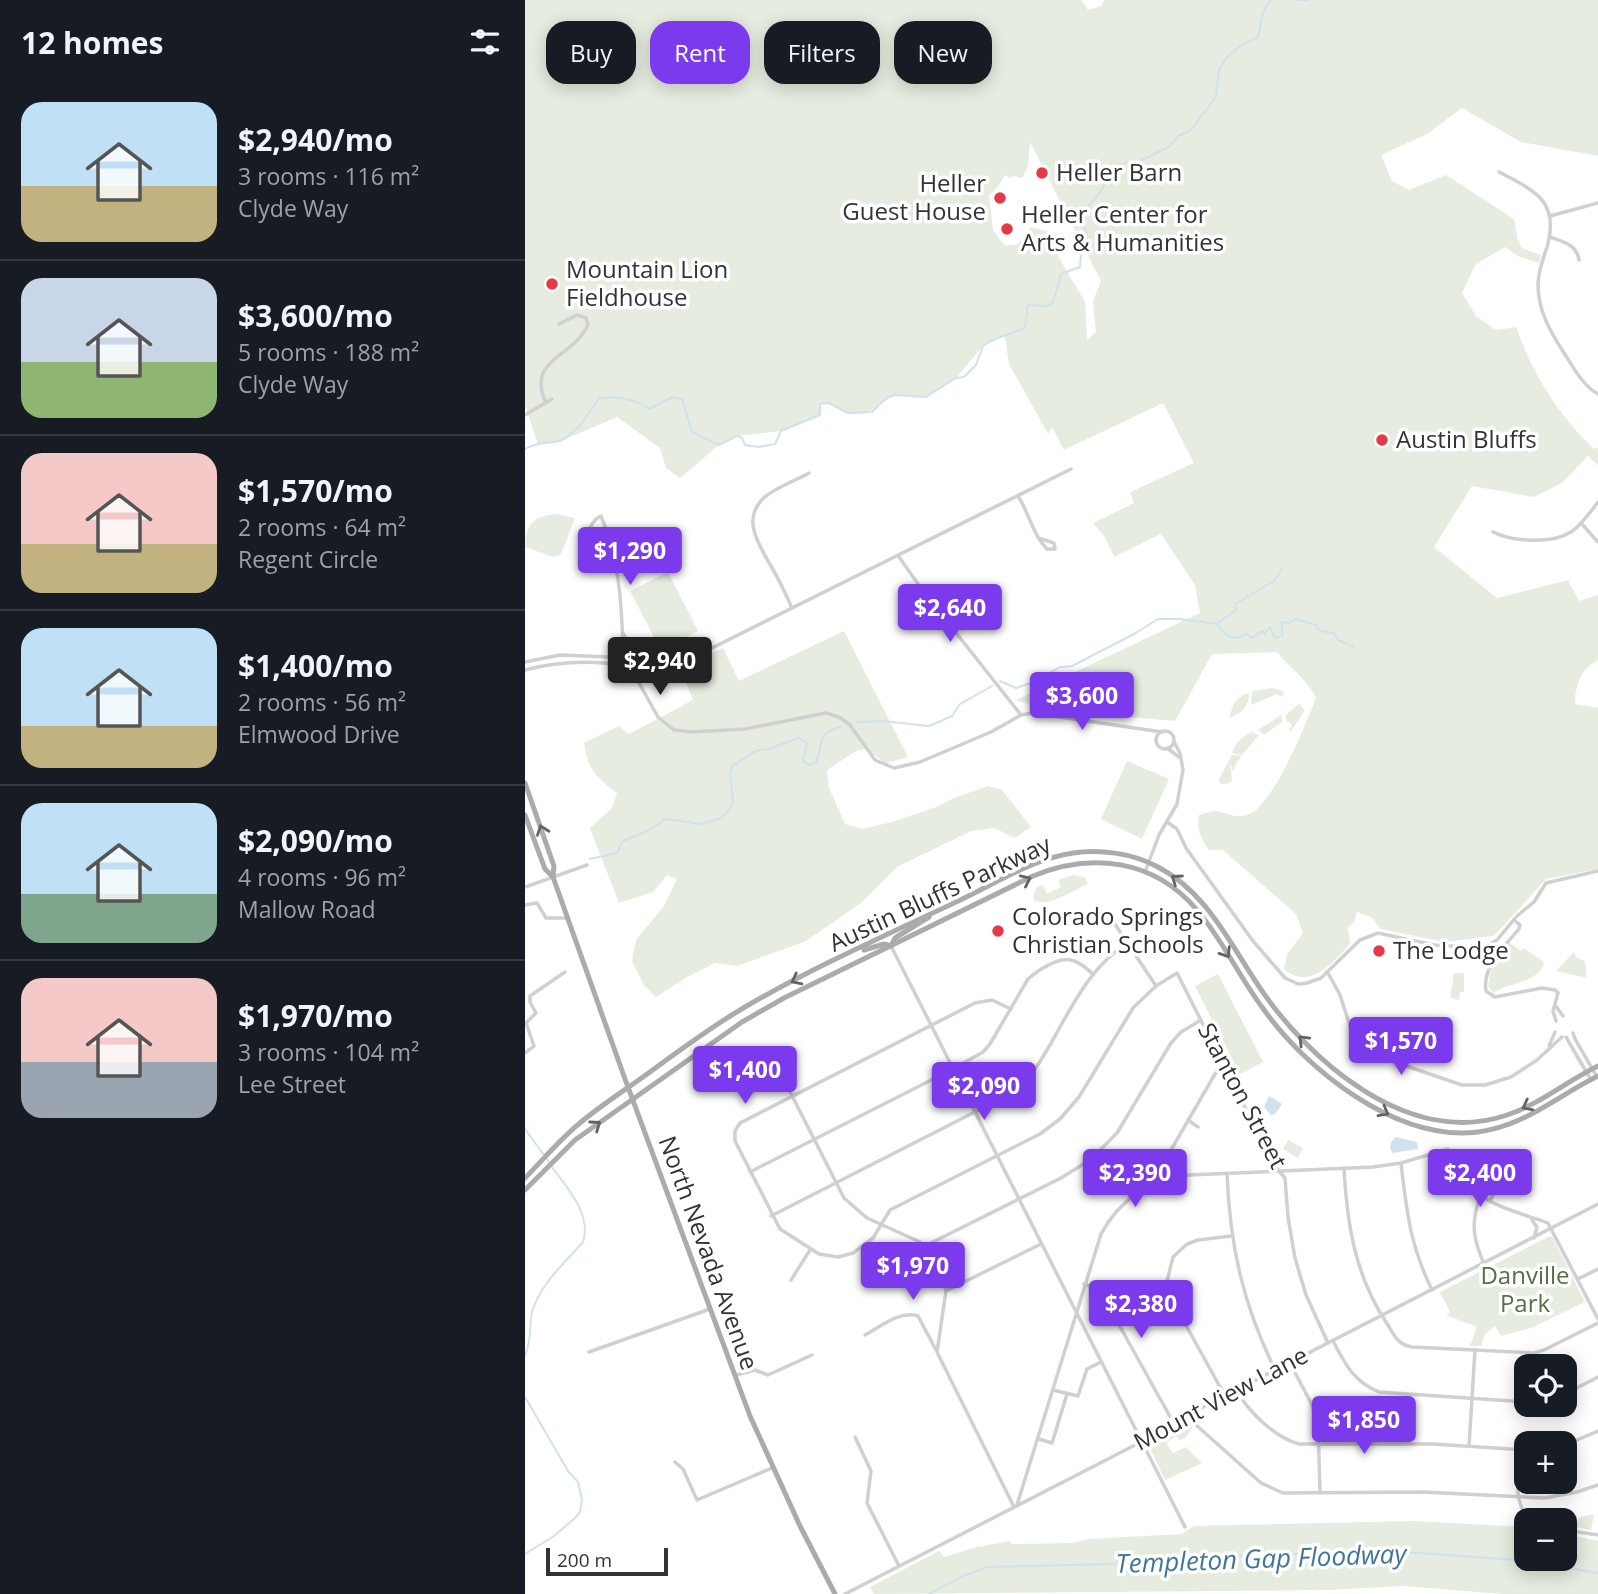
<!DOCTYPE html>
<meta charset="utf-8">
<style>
body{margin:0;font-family:"Open Sans",sans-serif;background:#242831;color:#f1f3f6;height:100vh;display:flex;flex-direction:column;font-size:26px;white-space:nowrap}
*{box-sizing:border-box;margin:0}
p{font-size:23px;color:#9ea1a6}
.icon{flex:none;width:38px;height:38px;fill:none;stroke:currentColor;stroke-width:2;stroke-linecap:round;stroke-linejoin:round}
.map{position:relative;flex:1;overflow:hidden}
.sheet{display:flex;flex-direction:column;background:#171b24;width:525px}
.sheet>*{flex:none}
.banner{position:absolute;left:21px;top:21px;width:665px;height:63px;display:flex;gap:14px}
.controls{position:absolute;left:989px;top:1354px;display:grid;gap:14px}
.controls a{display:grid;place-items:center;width:63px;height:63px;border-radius:14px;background:#171b24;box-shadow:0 4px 18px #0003;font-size:35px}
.scale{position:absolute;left:21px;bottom:18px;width:122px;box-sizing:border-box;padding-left:7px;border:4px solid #333;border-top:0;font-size:19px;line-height:24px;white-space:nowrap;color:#333;-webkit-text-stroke:5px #fff;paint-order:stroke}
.price{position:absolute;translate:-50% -60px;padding:0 16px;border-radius:7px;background:#7c3aed;color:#fff;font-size:23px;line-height:46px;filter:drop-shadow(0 2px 4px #0008)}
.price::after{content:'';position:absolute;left:50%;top:42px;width:21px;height:16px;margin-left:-10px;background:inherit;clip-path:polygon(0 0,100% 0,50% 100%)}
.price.on{background:#222;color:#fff}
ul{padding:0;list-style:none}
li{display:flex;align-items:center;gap:21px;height:175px;padding:0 21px}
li+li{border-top:2px solid #363941}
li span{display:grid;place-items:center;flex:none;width:196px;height:140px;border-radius:21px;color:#555}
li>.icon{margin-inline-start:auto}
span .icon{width:84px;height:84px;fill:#fffc;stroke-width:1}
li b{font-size:30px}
h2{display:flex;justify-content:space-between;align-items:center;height:84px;padding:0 21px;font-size:30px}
.tag{padding:0 24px;border-radius:21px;background:#171b24;box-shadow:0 4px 18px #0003;font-size:24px;line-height:63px}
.tag.on{background:#7c3aed;color:#fff}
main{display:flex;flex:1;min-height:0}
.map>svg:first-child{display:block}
</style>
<main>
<section class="sheet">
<h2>12 homes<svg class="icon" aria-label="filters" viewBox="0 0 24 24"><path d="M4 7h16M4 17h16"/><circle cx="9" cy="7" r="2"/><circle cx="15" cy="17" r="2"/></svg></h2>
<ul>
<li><span style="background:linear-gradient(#bfe0f5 60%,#c2b280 0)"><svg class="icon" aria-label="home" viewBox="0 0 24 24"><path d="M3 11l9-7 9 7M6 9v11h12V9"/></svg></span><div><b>$2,940/mo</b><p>3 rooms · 116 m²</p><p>Clyde Way</p></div></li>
<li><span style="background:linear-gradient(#c9d6e8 60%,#8fb573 0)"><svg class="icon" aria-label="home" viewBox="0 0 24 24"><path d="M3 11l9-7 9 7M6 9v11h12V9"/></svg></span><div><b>$3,600/mo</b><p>5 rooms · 188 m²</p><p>Clyde Way</p></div></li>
<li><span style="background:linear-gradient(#f6c9c9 65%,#c2b280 0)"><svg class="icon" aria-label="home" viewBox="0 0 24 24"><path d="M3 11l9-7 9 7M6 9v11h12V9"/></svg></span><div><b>$1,570/mo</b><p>2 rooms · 64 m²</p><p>Regent Circle</p></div></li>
<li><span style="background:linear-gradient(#bfe0f5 70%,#c2b280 0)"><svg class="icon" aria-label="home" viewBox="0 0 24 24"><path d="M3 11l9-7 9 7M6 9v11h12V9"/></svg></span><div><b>$1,400/mo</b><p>2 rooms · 56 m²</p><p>Elmwood Drive</p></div></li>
<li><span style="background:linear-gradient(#bfe0f5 65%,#7fa58c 0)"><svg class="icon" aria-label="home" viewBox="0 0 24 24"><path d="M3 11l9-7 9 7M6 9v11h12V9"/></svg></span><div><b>$2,090/mo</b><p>4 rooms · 96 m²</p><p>Mallow Road</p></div></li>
<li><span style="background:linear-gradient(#f6c9c9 60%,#9aa5b1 0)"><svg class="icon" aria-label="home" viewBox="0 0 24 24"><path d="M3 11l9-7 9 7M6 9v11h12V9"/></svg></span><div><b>$1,970/mo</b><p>3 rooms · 104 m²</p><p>Lee Street</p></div></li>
</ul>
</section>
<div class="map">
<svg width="1073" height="1594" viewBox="0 0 1073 1594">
<rect width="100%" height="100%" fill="#fff"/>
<!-- green -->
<g fill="#e6ecdf" fill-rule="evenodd">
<path d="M0,0H556L563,10L576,6L579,0H1073V156L996,142L937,108L902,134L856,155L867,181L884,190L921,175L989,219L993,241L997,248L1016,255L1014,263L993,256L980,247L951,264L937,293L951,316L971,330L991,327C1007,373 1034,416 1069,449L1073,448V465L1063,456L1037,483L1009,497L947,486L909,547L972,598L1043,580L1054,601L1073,595V660C1056,669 1050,685 1050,704L1073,708V869L1021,879L969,936L919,942L856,929L846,917L832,912L829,922L823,927L825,944C807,963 785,991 759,969L762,955L778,933L771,914L698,850H684C676,839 671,829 674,815C679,814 685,811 690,811C704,812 706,819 722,815C748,808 781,723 791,698C782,679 765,668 752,652L687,654L650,721L519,710L491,700L675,613L670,585L636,534L589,557L580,537L568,523L609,503L605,492L669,463L638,403L539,450L527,427L523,434L484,364L480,336L458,346L431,378L401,397L369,395C354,405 342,418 322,413C312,410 307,402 296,404L295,415L256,431L212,436L194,445L155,478L141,468L135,448L92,417L36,441L13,444L0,406ZM505,142L576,281L568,301L571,331L562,341L560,302L533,256L534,235L506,227L492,245H479L468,230L464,195L473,187L480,175L486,178L487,176L497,178L503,166Z"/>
<path d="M31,514L50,518L36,554L28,557L0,547C0,525 8,516 31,514Z"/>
<path d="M143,572L173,631L136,651L105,591Z"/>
<path d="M319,631L383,757L361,763L340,749L331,751L302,770L304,788L320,824L337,829L367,822L409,808L429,798L463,786L477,790L506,827L490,838L469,828L446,831L372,867L337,902L281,941L212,966L190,963L162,977L131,997L119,985L107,961L111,940L139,906L152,879L142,875L128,892L94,903L65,828L87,808L92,793C71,777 63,770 59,743L94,726L104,734L168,700L155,668L198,648L214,681Z"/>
<path d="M748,688L758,691L759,694L756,697L752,694L726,705L727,691Z"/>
<path d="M719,694H724C724,708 716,713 704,718L709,703Z"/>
<path d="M774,704L780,710L766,731L764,730L767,725L761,720V715Z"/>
<path d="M756,715L757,722L739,735L733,730Z"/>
<path d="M726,732L734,735L717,755L707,753L712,742Z"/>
<path d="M707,755L717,756L711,763L708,772L705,760L707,781C703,785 696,785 693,781Z"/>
<path d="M602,761L644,779L617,839L576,819Z"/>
<path d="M548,875L559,877L563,884C547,891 523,907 510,901L508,897L512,887L518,885L522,894L536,887L533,880Z"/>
<path d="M985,943L996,951L999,948L1019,962C1015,982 987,982 968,993L963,986L966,968Z"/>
<path d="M1049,952L1052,958L1060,961L1062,978L1031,971Z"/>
<path d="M929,973H939V992H935L934,1000L925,998Z"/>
<path d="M693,974L738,1062L715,1074L670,986Z"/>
<path d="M763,1140L778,1148L773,1158L758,1149Z"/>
<path d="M1025,1236L1028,1238L1060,1302L1006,1328L976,1336L970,1326L960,1334L956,1346H945L952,1327L921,1315L925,1312L915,1292Z"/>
<path d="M663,1423L668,1427L660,1438L654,1440L651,1436L641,1443L648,1453L661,1447L677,1463L640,1480L623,1444Z"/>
<path d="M1069,1514L1066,1530L1046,1526L1056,1517Z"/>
<path d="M889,1521L1001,1527V1559H1040V1534L1073,1541V1594H978L878,1586L805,1590L349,1594L345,1587L414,1551L419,1557L452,1547L485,1541L486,1544L548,1543L564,1539L657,1534L669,1526Z"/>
</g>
<!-- water -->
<g fill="#cfe2ee">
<path d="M744,1096L757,1104L750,1114L746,1115L739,1107Z"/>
<path d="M871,1137L892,1142L893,1149L868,1153L865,1149L866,1142Z"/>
</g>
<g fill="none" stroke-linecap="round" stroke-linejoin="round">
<!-- stream -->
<g stroke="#cfe2ee" stroke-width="2">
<path d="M773,0H782"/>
<path d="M0,449C14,441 28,444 37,440C53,432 65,412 74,398C92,396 110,399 124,409L148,397L157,399L167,432L194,445L212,436L217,438L220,445L234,447L250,444L256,431L295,415V404L304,403L323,413L347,412L360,399L369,395L401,397L431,378L439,377L451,365L458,346L465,341L500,328L503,305L521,306L528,303L536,274L555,267L556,255L564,246L560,227L555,218C568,201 582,185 590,165L615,161L645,146L653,136L666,130L691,97L694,70L702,57L717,45L733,37C737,24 735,10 746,0"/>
<path d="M693,623L711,610L710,604L749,581L757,569"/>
<path d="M475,681L491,688L509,682L535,667L547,666L609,634L633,619H655L692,624L702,636L713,638L721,634L728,638L736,631L740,633L745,627L750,638L757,636V622L764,623L770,619L791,625L794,630L810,634L813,640L829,647"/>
<path d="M333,722L357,721L404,726L427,716L435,704L467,686"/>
<path d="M65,859L92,853L98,841L122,831L141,819L177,824L196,818L205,809L208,801L205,773L207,766L232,750L244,749L273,738L282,743L278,761L284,765L291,762C300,743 289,735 315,727"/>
<path d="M0,1129L24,1162"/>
<path d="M0,1355C7,1341 4,1327 7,1312C14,1286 40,1262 58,1242C67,1214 42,1188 27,1167"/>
<path d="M0,1397L43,1471L53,1482L57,1500L55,1512L50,1518L29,1536L0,1554"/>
<path d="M404,1594L438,1576L462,1567L590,1564L597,1559L866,1551L1005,1561L1073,1573"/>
</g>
<!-- minor -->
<g stroke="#d0d0d0" stroke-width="3.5">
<path d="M974,172C1010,191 1035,201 1022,247C1018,259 1013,272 1013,284C1013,311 1025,331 1039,353C1049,368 1057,385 1073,394"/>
<path d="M1025,216L1073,203"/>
<path d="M1025,237C1039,242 1052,245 1054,260"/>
<path d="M21,403C0,358 51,357 63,324L61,318L52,315L34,324"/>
<path d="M0,415L27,399"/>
<path d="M493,496C504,513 508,535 522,549H530L529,543L513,538"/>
<path d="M1056,523L1073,542"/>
<path d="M968,532C988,542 1027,544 1046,532C1057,525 1065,512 1073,502"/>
<path d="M87,547L57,553C61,540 63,522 76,516C94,558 97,606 98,651"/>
<path d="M374,557L398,591L496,715"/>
<path d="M267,608C261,595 255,581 247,568C235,546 214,518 241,496C254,486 270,481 284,473"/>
<path d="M98,633L104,644L113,654L112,665"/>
<path d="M113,654L129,660"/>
<path d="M0,662L35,655L85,657L101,649H107"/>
<path d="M113,664L156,657L185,649L546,469"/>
<path d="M111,666L114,681"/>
<path d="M102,669L114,683L133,717L149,730L167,732L220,729L301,713L314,717L325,725L350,760L369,768L395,762L466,732L496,715L507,713L637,732"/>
<path d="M0,670C26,663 52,661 79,663C90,664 102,671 111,666"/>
<circle cx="640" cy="740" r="9"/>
<path d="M642,748L654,757"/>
<path d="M642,822L652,829L661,848L728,941L760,978L773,984L782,983L796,978L835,940L853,933L909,945L941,947L965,944L972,940L992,916L1009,902L1021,883L1073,871"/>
<path d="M620,872L634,835L652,804L658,770L655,753L649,742"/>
<path d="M0,887L62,865"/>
<path d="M0,905L12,903L21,918H43"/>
<path d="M582,912L631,986"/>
<path d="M989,920L995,925L994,929C980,946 957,966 961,991L970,997L1017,988L1030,990L1033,993L1028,1011L1031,1021"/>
<path d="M357,925L362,935"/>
<path d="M366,946L660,1527"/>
<path d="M803,973L815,995L826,1029L840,1048L855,1057L937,1085H960L986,1077L1012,1060L1037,1037"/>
<path d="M1030,1005L1038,1016"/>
<path d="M486,1009L467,1000L450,1003L215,1123L210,1131V1141L255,1229L294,1254L313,1257L328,1253L348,1238L365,1210L515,1134L535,1119L554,1097L608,1008L631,986L652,973L749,1165L760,1178L763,1217L770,1258L781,1295L803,1343"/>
<path d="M1048,1033L1050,1039L1072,1077"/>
<path d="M1041,1037L1066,1080"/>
<path d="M1024,1046L1030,1032"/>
<path d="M0,1053L9,1046L1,1023L11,1013L5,1002V996L40,972"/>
<path d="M257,1076L319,1198L342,1218L395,1242L409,1255L416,1266L421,1291L412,1352L489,1507"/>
<path d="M663,1120L673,1127"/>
<circle cx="986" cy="1165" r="6"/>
<path d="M876,1164C882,1213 885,1245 907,1290"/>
<path d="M819,1168C822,1224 830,1275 861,1322C869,1334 871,1344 887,1347L1009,1353L1019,1350L1073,1323"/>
<path d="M225,1172L428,1069L458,1052L465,1044L503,979C513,970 536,955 549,961C556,963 562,969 568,974"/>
<path d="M702,1174C705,1247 718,1304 750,1370"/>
<path d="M648,1177L644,1161L646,1150L690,1074L699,1067"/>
<path d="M956,1196C945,1221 948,1239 959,1264"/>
<path d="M965,1201L981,1169"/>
<path d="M246,1216L489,1092C505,1079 515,1062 525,1045C546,1008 565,966 603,943"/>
<path d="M1007,1220L1012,1227L1009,1238"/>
<path d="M400,1246L536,1178L565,1160L592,1133L646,1043L656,1032L676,1020"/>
<path d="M1053,1279L1073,1269"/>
<path d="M266,1280L285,1250"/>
<path d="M559,1284L572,1289L578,1296L648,1422"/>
<path d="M421,1291L516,1244"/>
<path d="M340,1335C355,1327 375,1310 393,1316L411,1350"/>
<path d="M808,1341C820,1364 829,1382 854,1392L1001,1402"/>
<path d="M64,1352L185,1309"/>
<path d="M765,1363L787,1405L793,1424L795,1493"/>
<path d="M211,1375L230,1370L243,1375L287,1355"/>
<path d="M528,1390L553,1396L562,1369L576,1362"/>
<path d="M711,1390C724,1412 750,1438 774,1444H908L1001,1450"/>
<path d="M1040,1394L1073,1377"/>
<path d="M700,1396L647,1300L642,1281L648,1257L662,1244L673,1240L706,1236"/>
<path d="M661,1416L736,1483L758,1493L897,1492L1020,1498L1052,1492L1073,1485"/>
<path d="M330,1437L346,1471L342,1503L374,1566"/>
<path d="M514,1439L527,1443L542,1394"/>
<path d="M1040,1445L1073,1431"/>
<path d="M944,1446L950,1350"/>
<path d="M996,1450C994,1474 986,1502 1006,1521"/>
<path d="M150,1462L158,1469L172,1500L247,1468"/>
<path d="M492,1505L576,1234C595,1199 625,1180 664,1175L848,1167L876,1163L923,1149C930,1158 932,1170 939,1179C958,1206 994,1212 1023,1223L1073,1319"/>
<path d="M1040,1530L1073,1535"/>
<path d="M320,1594L616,1442L661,1416L1073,1204"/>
</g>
<!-- major -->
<g stroke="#ababab" stroke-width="5">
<path d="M0,783L29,866L28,877"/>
<path d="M0,815L20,869L28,877L100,1079L225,1416L275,1526L310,1594"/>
<path d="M366,946L370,938L404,917"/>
<path d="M339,950L359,944L366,946"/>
<path d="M0,1178C18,1160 35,1139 55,1123C75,1106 97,1092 118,1077C151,1053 184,1028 220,1007C287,968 359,936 429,903C467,886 506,859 548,853C575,849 606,853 631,866C679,890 702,938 731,982C781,1059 883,1149 982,1115C1015,1104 1042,1081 1073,1066"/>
<path d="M0,1190L50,1140L217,1022L259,998L508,876C566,852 629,859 672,910C697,939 714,976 737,1007C781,1070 872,1142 953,1132C1000,1126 1032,1096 1073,1076"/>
</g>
</g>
<!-- one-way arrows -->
<defs><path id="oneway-chevron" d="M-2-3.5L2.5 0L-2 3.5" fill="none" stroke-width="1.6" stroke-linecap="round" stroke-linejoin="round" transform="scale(1.75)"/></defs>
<g stroke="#636363">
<use href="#oneway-chevron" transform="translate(17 830) rotate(-110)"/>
<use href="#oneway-chevron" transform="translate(651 879) rotate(-145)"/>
<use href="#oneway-chevron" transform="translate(501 880) rotate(-25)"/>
<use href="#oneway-chevron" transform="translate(701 953) rotate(57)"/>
<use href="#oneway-chevron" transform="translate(271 980) rotate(153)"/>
<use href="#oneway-chevron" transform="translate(778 1040) rotate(-135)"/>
<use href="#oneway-chevron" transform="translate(1002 1106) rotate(153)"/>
<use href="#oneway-chevron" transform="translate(859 1112) rotate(29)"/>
<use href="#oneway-chevron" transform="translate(71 1125) rotate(-35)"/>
</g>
<!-- markers -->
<g fill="#e63946" stroke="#fff" stroke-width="2.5">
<circle cx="517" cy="173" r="7"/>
<circle cx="475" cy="198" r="7"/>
<circle cx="482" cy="229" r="7"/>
<circle cx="27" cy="284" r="7"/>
<circle cx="857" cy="440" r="7"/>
<circle cx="473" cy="931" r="7"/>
<circle cx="854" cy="951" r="7"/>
</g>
<g text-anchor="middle" stroke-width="7" stroke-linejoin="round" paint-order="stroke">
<!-- poi labels -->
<g font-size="24" fill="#333" stroke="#fff" text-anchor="start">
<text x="531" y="181">Heller Barn</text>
<text x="461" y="192" text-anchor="end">Heller<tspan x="461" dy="28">Guest House</tspan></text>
<text x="496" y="223">Heller Center for<tspan x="496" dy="28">Arts &amp; Humanities</tspan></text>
<text x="41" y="278">Mountain Lion<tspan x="41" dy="28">Fieldhouse</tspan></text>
<text x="871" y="448">Austin Bluffs</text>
<text x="487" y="925">Colorado Springs<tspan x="487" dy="28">Christian Schools</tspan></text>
<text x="868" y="959">The Lodge</text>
</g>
<!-- street labels -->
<g font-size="24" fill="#333" stroke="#fff">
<text transform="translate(415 894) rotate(-25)" y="8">Austin Bluffs Parkway</text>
<text transform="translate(717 1096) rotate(62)" y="8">Stanton Street</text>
<text transform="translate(183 1253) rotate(70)" y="8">North Nevada Avenue</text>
<text transform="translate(696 1399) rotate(-28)" y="8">Mount View Lane</text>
</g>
<!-- park labels -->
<g font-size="24" fill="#56703f" stroke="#fff">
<text x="1000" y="1284">Danville<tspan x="1000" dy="28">Park</tspan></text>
</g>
<!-- water labels -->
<g font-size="26" font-style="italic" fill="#3f7597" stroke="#fff">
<text transform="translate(736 1559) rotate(-2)" y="9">Templeton Gap Floodway</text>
</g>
</g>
</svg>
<div class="controls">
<a><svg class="icon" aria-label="locate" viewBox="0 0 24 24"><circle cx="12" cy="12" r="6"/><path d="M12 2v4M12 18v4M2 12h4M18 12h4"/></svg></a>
<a>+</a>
<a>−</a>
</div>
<div class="scale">200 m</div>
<b class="price" style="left:105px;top:587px">$1,290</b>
<b class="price" style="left:425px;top:644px">$2,640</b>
<b class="price on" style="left:135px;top:697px">$2,940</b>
<b class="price" style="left:557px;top:732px">$3,600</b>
<b class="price" style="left:876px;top:1077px">$1,570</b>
<b class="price" style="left:220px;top:1106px">$1,400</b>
<b class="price" style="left:459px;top:1122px">$2,090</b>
<b class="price" style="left:610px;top:1209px">$2,390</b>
<b class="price" style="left:955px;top:1209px">$2,400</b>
<b class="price" style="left:388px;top:1302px">$1,970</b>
<b class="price" style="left:616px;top:1340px">$2,380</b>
<b class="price" style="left:839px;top:1456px">$1,850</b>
<div class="banner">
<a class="tag">Buy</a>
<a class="tag on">Rent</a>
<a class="tag">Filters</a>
<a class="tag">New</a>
</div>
</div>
</main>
